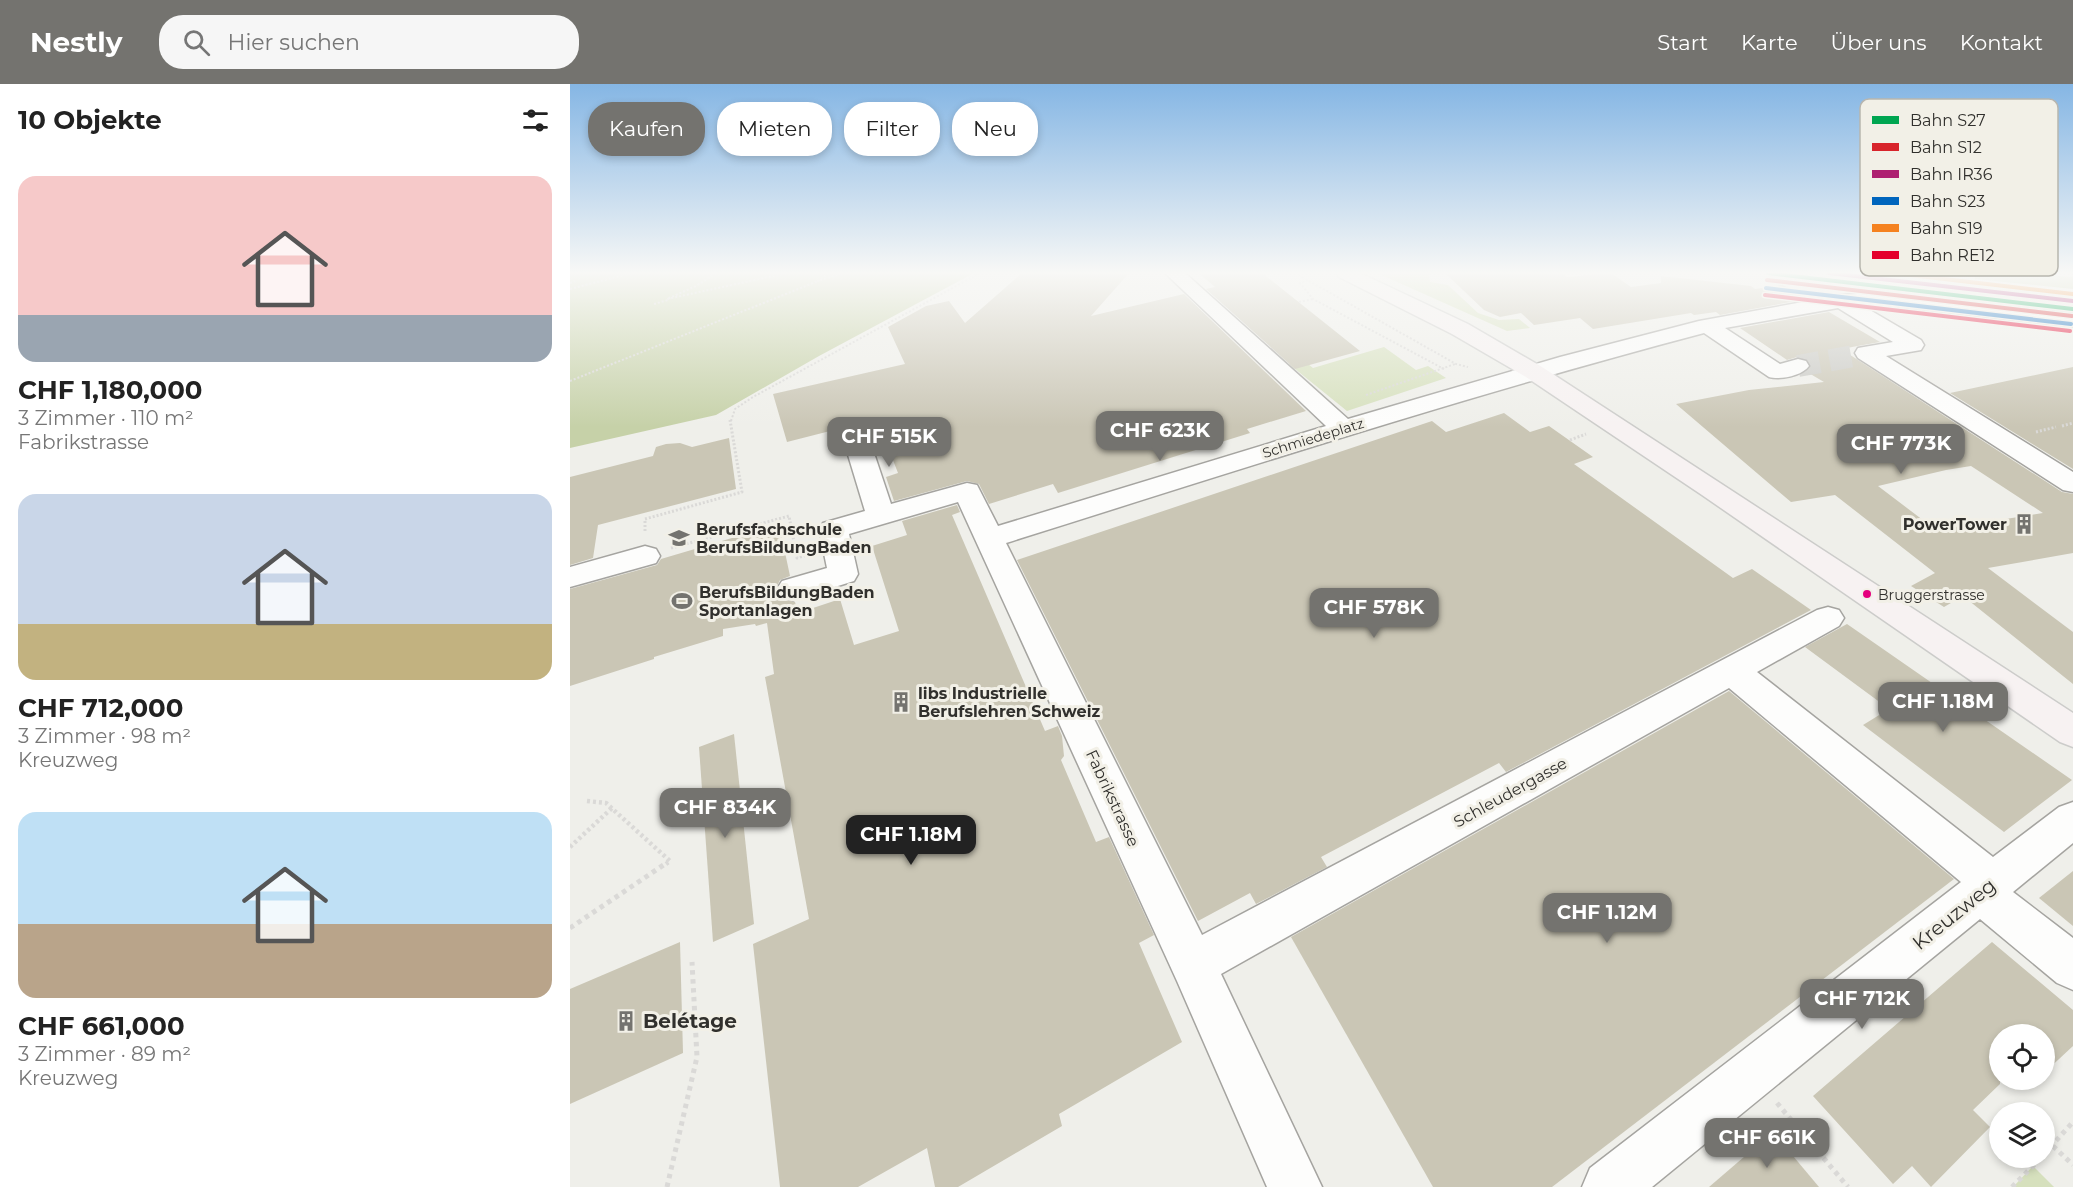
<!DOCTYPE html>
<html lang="de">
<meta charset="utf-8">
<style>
body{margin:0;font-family:Montserrat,sans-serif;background:#f6f6f6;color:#222;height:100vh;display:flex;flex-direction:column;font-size:22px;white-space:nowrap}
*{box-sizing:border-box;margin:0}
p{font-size:20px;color:#767676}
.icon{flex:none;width:33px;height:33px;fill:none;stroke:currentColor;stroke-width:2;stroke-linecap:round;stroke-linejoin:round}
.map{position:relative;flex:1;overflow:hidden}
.sheet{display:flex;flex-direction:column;background:#fff;width:570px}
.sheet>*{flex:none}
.guide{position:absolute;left:18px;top:18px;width:570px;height:54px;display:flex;gap:12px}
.controls{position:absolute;left:1419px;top:940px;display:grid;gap:12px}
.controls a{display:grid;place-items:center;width:66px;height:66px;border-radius:50%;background:#fff;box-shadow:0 3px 9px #0003;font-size:30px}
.price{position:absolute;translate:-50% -51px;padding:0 14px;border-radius:12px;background:#74736f;color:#fff;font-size:20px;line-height:39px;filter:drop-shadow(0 2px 3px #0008)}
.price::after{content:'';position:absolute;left:50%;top:36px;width:18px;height:14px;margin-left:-9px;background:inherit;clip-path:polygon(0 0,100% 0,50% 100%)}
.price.on{background:#222;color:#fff}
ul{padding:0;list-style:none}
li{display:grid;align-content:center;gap:12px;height:318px;padding:0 18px}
li span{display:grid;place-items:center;height:186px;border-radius:18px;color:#555}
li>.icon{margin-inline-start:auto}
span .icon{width:108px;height:108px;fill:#fffc;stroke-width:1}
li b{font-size:26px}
h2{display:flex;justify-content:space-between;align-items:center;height:72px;padding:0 18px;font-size:26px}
.tag{padding:0 21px;border-radius:24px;background:#fff;box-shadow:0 3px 9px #0003;font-size:21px;line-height:54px}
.tag.on{background:#74736f;color:#fff}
header{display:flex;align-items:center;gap:36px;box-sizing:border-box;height:84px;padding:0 30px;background:#74736f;color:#fff}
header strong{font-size:28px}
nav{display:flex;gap:33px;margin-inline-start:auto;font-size:21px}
.search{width:420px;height:54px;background:#f6f6f6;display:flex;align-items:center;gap:15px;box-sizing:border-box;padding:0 21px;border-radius:24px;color:#767676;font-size:22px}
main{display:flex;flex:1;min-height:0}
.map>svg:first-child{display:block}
</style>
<header>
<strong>Nestly</strong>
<div class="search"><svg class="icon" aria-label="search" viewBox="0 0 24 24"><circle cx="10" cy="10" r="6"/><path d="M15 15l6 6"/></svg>Hier suchen</div>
<nav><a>Start</a><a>Karte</a><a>Über uns</a><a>Kontakt</a></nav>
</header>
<main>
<section class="sheet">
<h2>10 Objekte<svg class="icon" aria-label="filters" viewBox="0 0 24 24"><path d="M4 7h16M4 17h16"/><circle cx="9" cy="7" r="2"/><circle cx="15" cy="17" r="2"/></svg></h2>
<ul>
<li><span style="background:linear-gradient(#f6c9c9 75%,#9aa5b1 0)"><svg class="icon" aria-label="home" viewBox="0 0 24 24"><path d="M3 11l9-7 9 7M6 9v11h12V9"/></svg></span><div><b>CHF 1,180,000</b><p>3 Zimmer · 110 m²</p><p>Fabrikstrasse</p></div></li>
<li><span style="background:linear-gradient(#c9d6e8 70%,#c2b280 0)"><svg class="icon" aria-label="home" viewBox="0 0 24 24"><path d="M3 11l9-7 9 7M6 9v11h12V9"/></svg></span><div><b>CHF 712,000</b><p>3 Zimmer · 98 m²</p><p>Kreuzweg</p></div></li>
<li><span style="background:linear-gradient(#bfe0f5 60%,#b9a48a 0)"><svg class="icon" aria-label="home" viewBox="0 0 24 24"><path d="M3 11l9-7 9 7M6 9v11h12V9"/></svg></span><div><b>CHF 661,000</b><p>3 Zimmer · 89 m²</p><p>Kreuzweg</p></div></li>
</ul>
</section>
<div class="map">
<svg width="1503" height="1103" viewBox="0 0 1503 1103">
<rect width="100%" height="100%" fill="#efefea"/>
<!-- green -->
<g fill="#d6e0bd">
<path d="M807,189H859L860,198L878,201L908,229L929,236L949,235L960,244L937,247Z"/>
<path d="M814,263L846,286L858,282L876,294L777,327L719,280L733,276L743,284Z"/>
<path d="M1463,1082L1484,1103H1443Z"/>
</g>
<!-- forest -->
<g fill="#c6d1a8">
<path d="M0,189H404L249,272L146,331L0,364Z"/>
<path d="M1452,189L1503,193V205L1405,195V190Z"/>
</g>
<!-- building -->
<g fill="#cac6b5" fill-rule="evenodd">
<path d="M452,189H559L521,232L614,210L736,327L677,345L680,349L488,409L483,400L419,420L409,400L397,397L324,417L316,393L328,389L307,335L217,358L203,310L335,280L318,243L356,222L379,217L395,239Z"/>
<path d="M629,189H692L790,267L725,285L636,205L645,203Z"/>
<path d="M875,189H991L997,193L1041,189L1061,203L1091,199V192L1181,202L1185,205L1213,201L1237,215L1150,231L1146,228L1124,231L1121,229L1023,245L1010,234L964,241L951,229L930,233L914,226Z"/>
<path d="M1259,228L1310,258L1271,265L1492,408L1503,410V469L1418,484L1503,548V600L1393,512L1374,523L1341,502L1365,489L1265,411L1221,418L1106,320L1179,306L1254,298L1237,288L1241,282L1237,275L1227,273L1217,276L1170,244ZM1401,382L1473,429L1366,446L1308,402L1376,386Z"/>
<path d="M1503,283V385L1380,309Z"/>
<path d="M934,329L960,348L979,342L1023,373L1004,380L1163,494L1182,485L1241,526L936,688L929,679L751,773L757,783L686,820L680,809L628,837L447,476L862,337L876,348Z"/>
<path d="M159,354L166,405L28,441L23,474L0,481V393L83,372L86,363L96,360L110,359L122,363Z"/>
<path d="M387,421L390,428L382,431L475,647L488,642L492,652L494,672L491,676L526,758L539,753L584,851L569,859L612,958L489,1030L492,1042L388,1103H365L357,1064L288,1103H210L183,860L239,835L195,593L204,590L197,539L186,542L185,540L153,545V552L84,573V575L0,602V505L87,481L91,475L209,440L220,492L210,496L205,506L211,515L225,518L228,529L270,515L284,561L329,547L302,462L337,451L332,437Z"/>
<path d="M1277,540L1502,696L1434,748L1293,641L1319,625L1235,563Z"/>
<path d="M1159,607L1384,795L982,1103H863L721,853Z"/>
<path d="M164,650L184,840L143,858L129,663Z"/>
<path d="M1503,787V842L1469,814Z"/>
<path d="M110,858L113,969L0,1020V905Z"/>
<path d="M1422,858L1503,926V962L1474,989V951H1430V1000L1403,1026L1420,1043L1361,1103L1342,1082L1323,1100L1243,1012Z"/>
<path d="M1203,1048L1249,1103H1139Z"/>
</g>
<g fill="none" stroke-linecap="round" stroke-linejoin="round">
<!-- minor-tunnel -->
<path stroke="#c9c9c4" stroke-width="22" stroke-dasharray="22 10" stroke-linecap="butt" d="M1228,282L1284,272"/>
<!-- minor casing -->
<g stroke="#a5a4a0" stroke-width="3">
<g id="minor">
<path d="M595,189H615L778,335L990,273L1129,237L1271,211L1305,209L1503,230V242L1305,221L1293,222L1351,256L1354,261L1351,266L1316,272L1503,388V408L1493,406L1288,274L1285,269L1288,264L1323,258L1268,224L1155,244L1210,280L1228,275L1236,277L1239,282C1232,292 1210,296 1199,293L1134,249C899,311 668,386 436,459L632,851L1247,526L1258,523L1269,526L1274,534L1269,542L1187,588L1423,773L1489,723L1503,718V759L1443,808L1503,854V906L1487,899L1410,835L1082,1103H1012L1020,1084L1391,798L1159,604L651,890L752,1103H697L607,897L388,418L279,450L288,490L284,497L223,516L212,513L207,505L212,497L257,484L249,445L253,439L295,427L272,351L276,346L285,343L294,346L298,351L321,420L397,399L407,401L428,442L756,342Z"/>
<path d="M75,462L86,465L90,472L86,479L0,503V483Z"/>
</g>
</g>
<!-- major casing -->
<g stroke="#ccccca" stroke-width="3">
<path id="major" d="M767,189H790L898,240L972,283L1503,629V663L1490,658L1132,411L956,293L882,250L769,193Z"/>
</g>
<!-- path-far3 -->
<g stroke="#dad9d7" stroke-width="2" stroke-dasharray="2 2" stroke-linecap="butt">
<path d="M146,189L126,202L97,215L217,189"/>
<path d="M259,189L248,197L273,189"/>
<path d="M725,189L886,280L898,283"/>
<path d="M738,196L730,199L743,215L874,285"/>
<path d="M0,199L5,197"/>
<path d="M0,205L62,189"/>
<path d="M729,218L743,215"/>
<path d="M84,220L98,216"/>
<path d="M0,297L248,197"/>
<path d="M796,311L885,280"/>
<path d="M161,337L165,325L183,313L410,189"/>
</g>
<!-- path-far2 -->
<g stroke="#dad9d7" stroke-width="3" stroke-dasharray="2 2" stroke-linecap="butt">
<path d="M1492,342L1503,339"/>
<path d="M1466,348L1486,343"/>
<path d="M1000,356L1016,350"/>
<path d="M75,447V435L172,408L160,336"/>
<path d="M101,464L219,432L227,474L240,470"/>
</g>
<!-- path-far1 -->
<g stroke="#dad9d7" stroke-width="4.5" stroke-dasharray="3 3" stroke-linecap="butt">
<path d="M17,717L36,719L100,777L96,780"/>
<path d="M0,763L42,724"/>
</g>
<!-- path -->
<g stroke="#dad9d7" stroke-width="5" stroke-dasharray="4.5 4.5" stroke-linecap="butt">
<path d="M0,844L98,778"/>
<path d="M1207,1019L1278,1103"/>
<path d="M1483,1062L1503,1081"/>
<path d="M1474,1070L1503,1038"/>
<path d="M97,1103L127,973L122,878"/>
<path d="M1442,1103L1471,1074"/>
</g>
<!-- minor -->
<use href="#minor" fill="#fdfdfc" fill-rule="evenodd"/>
<!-- major -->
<use href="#major" fill="#f7f2f2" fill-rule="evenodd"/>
<!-- rail-1 casing -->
<g stroke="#f2f0e7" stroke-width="7">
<path id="rail-1" d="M1198,189L1503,225"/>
</g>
<!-- rail-2 casing -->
<g stroke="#f2f0e7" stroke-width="7">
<path id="rail-2" d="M1197,196L1502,232"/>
</g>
<!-- rail-3 casing -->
<g stroke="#f2f0e7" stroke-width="7">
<path id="rail-3" d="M1259,189L1503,217"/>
</g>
<!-- rail-4 casing -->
<g stroke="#f2f0e7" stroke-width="7">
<path id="rail-4" d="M1196,204L1501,240"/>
</g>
<!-- rail-5 casing -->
<g stroke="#f2f0e7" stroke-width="7">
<path id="rail-5" d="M1323,189L1503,210"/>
</g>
<!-- rail-6 casing -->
<g stroke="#f2f0e7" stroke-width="7">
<path id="rail-6" d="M1195,211L1500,247"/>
</g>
<!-- rail-1 -->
<use href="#rail-1" stroke="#00a651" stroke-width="4"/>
<!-- rail-2 -->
<use href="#rail-2" stroke="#d8242b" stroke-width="4"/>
<!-- rail-3 -->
<use href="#rail-3" stroke="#ae2071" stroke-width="4"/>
<!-- rail-4 -->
<use href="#rail-4" stroke="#0065bd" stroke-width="4"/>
<!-- rail-5 -->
<use href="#rail-5" stroke="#f58220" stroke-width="4"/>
<!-- rail-6 -->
<use href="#rail-6" stroke="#e4002b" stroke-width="4"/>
</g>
<!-- sky -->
<linearGradient id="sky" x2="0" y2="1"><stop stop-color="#85b6e4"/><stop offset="0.55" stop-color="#f8f8f6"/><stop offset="1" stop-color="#f8f8f6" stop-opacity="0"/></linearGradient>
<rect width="1503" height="343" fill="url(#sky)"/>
<!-- icons -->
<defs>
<g id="building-bare" transform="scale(1.62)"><path d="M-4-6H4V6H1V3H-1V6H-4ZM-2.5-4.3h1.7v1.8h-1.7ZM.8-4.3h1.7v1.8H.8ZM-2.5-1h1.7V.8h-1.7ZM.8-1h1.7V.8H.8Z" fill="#74736f" stroke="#f2f0e7" stroke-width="2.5" paint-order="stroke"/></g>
<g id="school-bare" transform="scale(1.62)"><path d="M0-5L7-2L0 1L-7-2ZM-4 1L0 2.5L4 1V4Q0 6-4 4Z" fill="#74736f" stroke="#f2f0e7" stroke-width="2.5" paint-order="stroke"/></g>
<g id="stadium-bare" transform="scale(1.62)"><path d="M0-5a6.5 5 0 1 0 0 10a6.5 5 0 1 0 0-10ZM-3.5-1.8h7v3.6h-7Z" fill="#74736f" stroke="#f2f0e7" stroke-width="2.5" paint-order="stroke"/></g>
</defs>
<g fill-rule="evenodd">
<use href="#building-bare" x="1454" y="440"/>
<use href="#school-bare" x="109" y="454"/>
<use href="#stadium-bare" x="112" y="517"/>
<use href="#building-bare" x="331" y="618"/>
<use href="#building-bare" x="56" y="937"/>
</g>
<!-- markers -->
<circle fill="#e5007d" stroke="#f2f0e7" stroke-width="2" cx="1297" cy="510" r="5"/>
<g text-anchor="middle" stroke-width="6" stroke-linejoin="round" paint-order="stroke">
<!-- far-street labels -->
<g font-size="14" fill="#31302d" stroke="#f2f0e7">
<text transform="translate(743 354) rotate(-17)" y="5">Schmiedeplatz</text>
</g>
<!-- bus labels -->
<g font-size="14" fill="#31302d" stroke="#f2f0e7" text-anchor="start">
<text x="1308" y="516">Bruggerstrasse</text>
</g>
<!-- poi labels -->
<g font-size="16" font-weight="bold" fill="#31302d" stroke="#f2f0e7" text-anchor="start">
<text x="1437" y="446" text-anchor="end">PowerTower</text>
<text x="126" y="451">Berufsfachschule<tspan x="126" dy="18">BerufsBildungBaden</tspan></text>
<text x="129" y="514">BerufsBildungBaden<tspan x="129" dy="18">Sportanlagen</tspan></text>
<text x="348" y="615">libs Industrielle<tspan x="348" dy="18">Berufslehren Schweiz</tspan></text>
</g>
<!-- street labels -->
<g font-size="16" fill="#31302d" stroke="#f2f0e7">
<text transform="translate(940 708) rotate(-29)" y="6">Schleudergasse</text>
<text transform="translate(543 714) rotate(65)" y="6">Fabrikstrasse</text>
</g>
<!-- near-street labels -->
<g font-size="20" fill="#31302d" stroke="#f2f0e7">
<text transform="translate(1384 830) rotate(-39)" y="7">Kreuzweg</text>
</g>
<!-- near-poi labels -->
<g font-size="20" font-weight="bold" fill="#31302d" stroke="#f2f0e7" text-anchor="start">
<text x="73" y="944">Belétage</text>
</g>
</g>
<!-- legend -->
<rect x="1290" y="15" width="198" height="177" rx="9" fill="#f2f0e7" stroke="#b8b6af" stroke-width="1.5"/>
<rect x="1302" y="32" width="27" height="8" fill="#00a651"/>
<rect x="1302" y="59" width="27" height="8" fill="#d8242b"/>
<rect x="1302" y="86" width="27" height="8" fill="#ae2071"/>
<rect x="1302" y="113" width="27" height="8" fill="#0065bd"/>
<rect x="1302" y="140" width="27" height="8" fill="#f58220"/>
<rect x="1302" y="167" width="27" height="8" fill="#e4002b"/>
<g font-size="16" fill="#31302d">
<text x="1340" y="42">Bahn S27</text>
<text x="1340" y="69">Bahn S12</text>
<text x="1340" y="96">Bahn IR36</text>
<text x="1340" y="123">Bahn S23</text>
<text x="1340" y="150">Bahn S19</text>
<text x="1340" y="177">Bahn RE12</text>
</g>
</svg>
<div class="controls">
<a><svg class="icon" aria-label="locate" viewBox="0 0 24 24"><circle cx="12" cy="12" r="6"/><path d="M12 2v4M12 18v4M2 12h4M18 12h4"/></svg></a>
<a><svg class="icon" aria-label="layers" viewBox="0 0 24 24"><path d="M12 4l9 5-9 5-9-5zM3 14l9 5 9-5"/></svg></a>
</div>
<b class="price" style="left:590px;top:378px">CHF 623K</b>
<b class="price" style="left:319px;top:384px">CHF 515K</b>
<b class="price" style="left:1331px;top:391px">CHF 773K</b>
<b class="price" style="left:804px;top:555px">CHF 578K</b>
<b class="price" style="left:1373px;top:649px">CHF 1.18M</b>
<b class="price" style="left:155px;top:755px">CHF 834K</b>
<b class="price on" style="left:341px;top:782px">CHF 1.18M</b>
<b class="price" style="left:1037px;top:860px">CHF 1.12M</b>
<b class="price" style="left:1292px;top:946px">CHF 712K</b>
<b class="price" style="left:1197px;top:1085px">CHF 661K</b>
<div class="guide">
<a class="tag on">Kaufen</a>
<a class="tag">Mieten</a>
<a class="tag">Filter</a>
<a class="tag">Neu</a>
</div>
</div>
</main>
